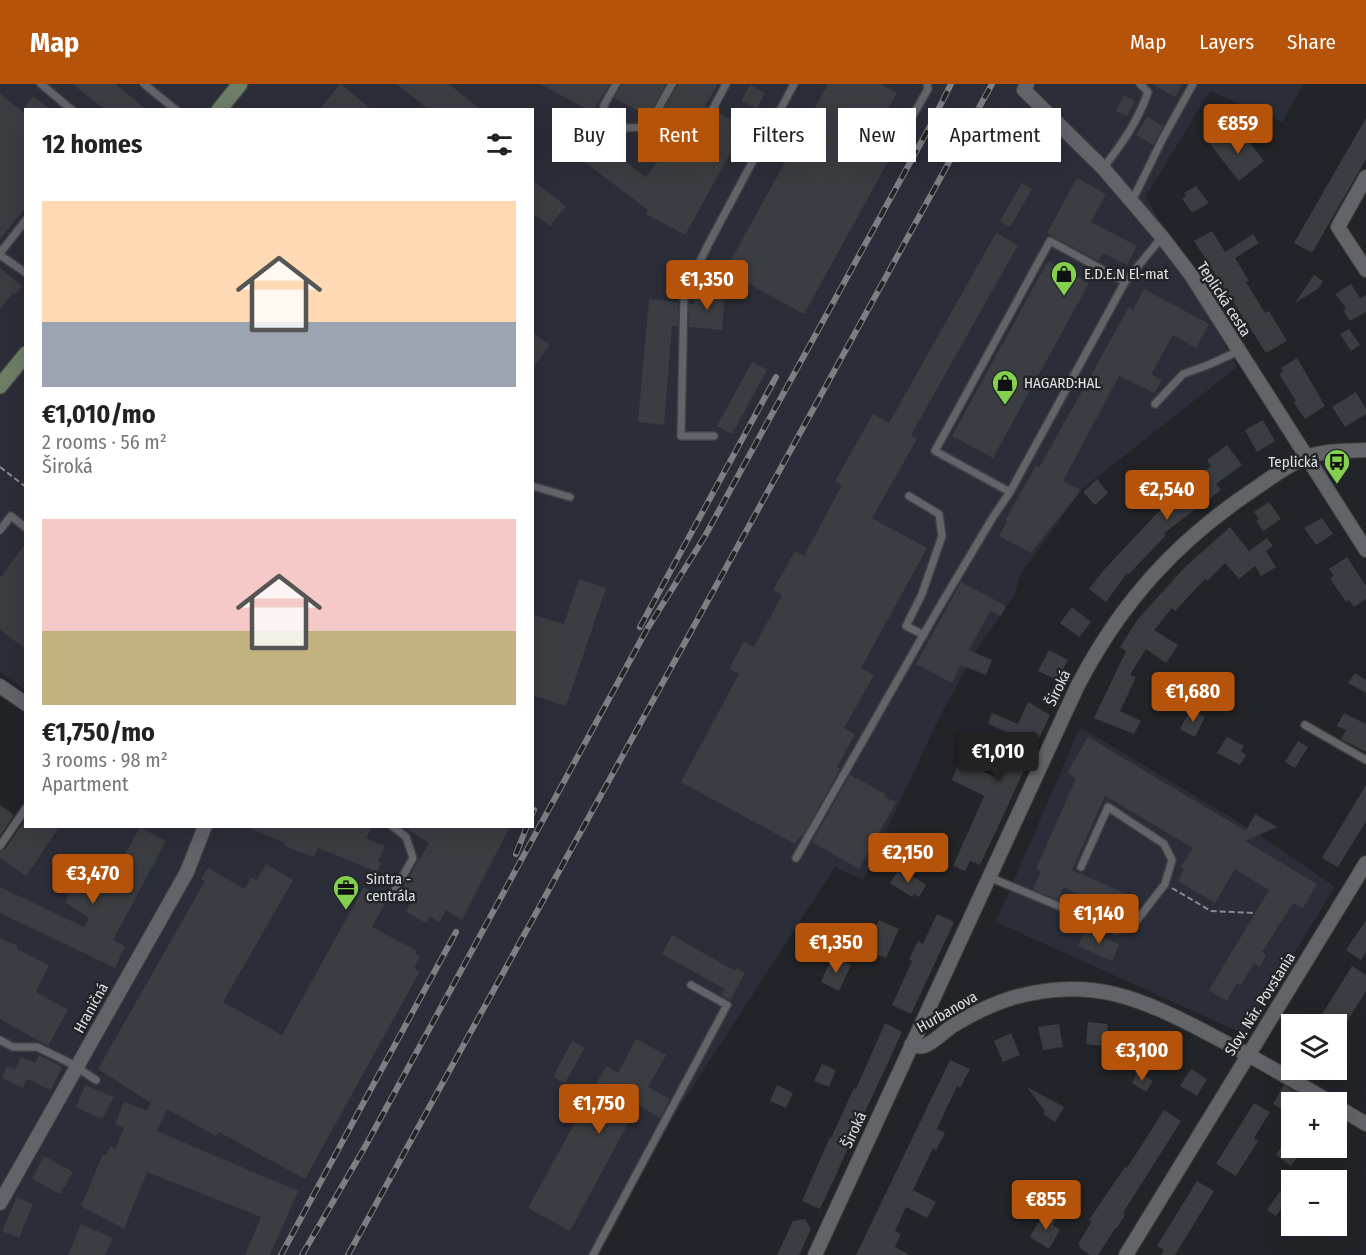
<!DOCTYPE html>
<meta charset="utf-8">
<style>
body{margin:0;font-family:"Fira Sans Condensed",sans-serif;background:#f6f6f6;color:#222;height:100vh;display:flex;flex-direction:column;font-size:22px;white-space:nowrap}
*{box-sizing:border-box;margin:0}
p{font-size:20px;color:#767676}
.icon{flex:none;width:33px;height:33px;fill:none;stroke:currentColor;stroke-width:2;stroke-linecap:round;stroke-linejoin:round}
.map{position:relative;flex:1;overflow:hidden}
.drawer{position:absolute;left:24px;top:24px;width:510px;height:720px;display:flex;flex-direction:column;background:#fff;border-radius:0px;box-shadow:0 6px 24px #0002}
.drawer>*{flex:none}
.guide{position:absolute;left:552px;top:24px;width:570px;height:54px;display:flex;gap:12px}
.buttons{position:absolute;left:1281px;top:930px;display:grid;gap:12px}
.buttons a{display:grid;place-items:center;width:66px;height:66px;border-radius:0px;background:#fff;box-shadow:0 6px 24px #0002;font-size:30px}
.price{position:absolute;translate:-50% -51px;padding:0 14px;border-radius:6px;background:#b45309;color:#fff;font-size:20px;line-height:39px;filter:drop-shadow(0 2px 3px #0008)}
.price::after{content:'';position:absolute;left:50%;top:36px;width:18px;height:14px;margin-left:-9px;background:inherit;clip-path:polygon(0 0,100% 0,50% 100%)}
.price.active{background:#222;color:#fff}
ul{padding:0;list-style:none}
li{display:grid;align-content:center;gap:12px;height:318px;padding:0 18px}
li span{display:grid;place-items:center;height:186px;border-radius:0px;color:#555}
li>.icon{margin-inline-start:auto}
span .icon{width:108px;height:108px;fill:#fffc;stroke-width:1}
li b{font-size:26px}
h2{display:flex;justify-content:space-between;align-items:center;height:72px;padding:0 18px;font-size:26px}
.tag{padding:0 21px;border-radius:0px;background:#fff;box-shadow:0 6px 24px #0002;font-size:21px;line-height:54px}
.tag.active{background:#b45309;color:#fff}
header{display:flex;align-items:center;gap:36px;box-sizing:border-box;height:84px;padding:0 30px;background:#b45309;color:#fff}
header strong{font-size:28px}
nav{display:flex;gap:33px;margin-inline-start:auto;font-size:21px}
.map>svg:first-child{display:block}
</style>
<header>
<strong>Map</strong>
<nav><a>Map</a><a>Layers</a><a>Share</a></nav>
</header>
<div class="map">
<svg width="1366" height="1171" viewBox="0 0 1366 1171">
<rect width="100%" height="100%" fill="#222429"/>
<!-- built -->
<g fill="#2b2e38">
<path d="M0,0H1304L1282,38L1210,7L1146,112L1237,283L1082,405L1020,491L1015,510L977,565L940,632L863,796L835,783L674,1032L597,1171H0V774L25,737L26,742H532V26H26L25,606L0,588Z"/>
<path d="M1080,643L1252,746L1335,803L1244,950L996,838Z"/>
</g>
<!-- building -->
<g fill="#3b3d42">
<path d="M73,0H115L147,26H105Z"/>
<path d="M340,0H341L372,26H319Z"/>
<path d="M397,0H449L481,26H429Z"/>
<path d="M540,0H610L592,28Z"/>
<path d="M622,0H666L648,32L614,14Z"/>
<path d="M678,0H718L705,22L708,23L700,38L702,45L708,44L717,28L745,43L685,151L646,130L648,126L554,55L569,35L646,93L679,48L658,36Z"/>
<path d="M828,0H880L897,9L888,25H883L880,28L882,35L877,44L900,56L804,230L725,187Z"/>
<path d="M1152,0H1182L1175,13Z"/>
<path d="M750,1L765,9L757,25L741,17Z"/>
<path d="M0,10L26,30V123L0,155Z"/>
<path d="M1124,11L1135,17L1127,32L1116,27Z"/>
<path d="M33,12L51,26H23Z"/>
<path d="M1004,23L1032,39L1036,32L1045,40L1031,62L1008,48L1003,56L984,44L993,28L999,32Z"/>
<path d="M1147,33L1163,42L1153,61L1136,51Z"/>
<path d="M1366,34V75L1312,169L1294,159Z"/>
<path d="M1241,48L1264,77L1239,97L1209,59L1219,52L1225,60Z"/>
<path d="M1077,94L1106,110L1091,138L1137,162L1127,181L1103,169L1099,177L1047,149Z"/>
<path d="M532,96L566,122L550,142L532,129Z"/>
<path d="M1022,99L1032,105L1010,143L1000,137Z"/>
<path d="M1196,102L1209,119L1192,129L1182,114L1186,112L1184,109Z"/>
<path d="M1212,147L1225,168L1253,150L1259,159L1235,174L1249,197L1246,198L1265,229L1269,227L1287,257L1266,269L1194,157Z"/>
<path d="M996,149L1018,161L911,351L917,355L872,434L927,464L861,584L874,591L844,644L855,650L837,683L840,685L802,753L800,752L795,760L681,698L739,590L729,585L744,557L754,563L782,511L773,506L795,467L804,472L842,401L835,397L873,330L889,339Z"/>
<path d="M1048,177L1089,199L993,374L952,352Z"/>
<path d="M0,184L22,202L15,211L13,209L0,225Z"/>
<path d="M1314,191L1323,197L1318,205L1295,219Z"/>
<path d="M1351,200L1360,214L1366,211V228L1350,237L1343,226L1346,224L1335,210Z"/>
<path d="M1144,205L1209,240L1196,264L1173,251L1151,290L1162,296L1154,309L1119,292L1063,397L1081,406L1031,469L999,452L1007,438L1005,437L1036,381L1039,384L1129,223L1133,226Z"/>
<path d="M695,208L725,210L722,246L689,243V220H694Z"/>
<path d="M649,215L678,218V242H672L664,341L638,338Z"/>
<path d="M1349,245L1360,261L1351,267L1340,250Z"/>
<path d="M532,248L550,261L532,285Z"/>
<path d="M1297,274L1325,322L1305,335L1294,319L1296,317L1279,290L1283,288L1281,284Z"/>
<path d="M752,278L767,286L732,350L717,342Z"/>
<path d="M1356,308L1366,325V330L1345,343L1332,323Z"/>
<path d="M1263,336L1275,357L1257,368L1245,346Z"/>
<path d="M1227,361L1242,381L1216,400L1221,406L1164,449L1166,451L1129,490L1127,489L1106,518L1089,505L1103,487L1161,425L1158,421L1211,382L1207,376Z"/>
<path d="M1097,395L1108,409L1095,421L1083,408Z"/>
<path d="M1269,418L1281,435L1263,447L1256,437L1259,435L1254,428Z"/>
<path d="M1322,434L1333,450L1316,461L1304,444Z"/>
<path d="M1230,443L1249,467L1267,454L1273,462L1266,467L1276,483L1261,492L1255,482L1239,495L1225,479L1207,497L1205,495L1175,527L1172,524L1154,546L1178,561L1166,579L1146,565L1130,591L1136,593L1120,627L1141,637L1134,650L1094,634L1126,567L1120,563L1138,535L1185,483Z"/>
<path d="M26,459V565L0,546V494Z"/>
<path d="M1347,473L1366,502V515L1354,523L1349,516L1346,518L1330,494L1334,492L1329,485Z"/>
<path d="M579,495L606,504L566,622L532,611V530L564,540Z"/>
<path d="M961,498L1006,522L1001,532L990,527L969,566L992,576L986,591L961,581L952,599L916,580Z"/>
<path d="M1072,523L1091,538L1079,553L1060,539Z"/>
<path d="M1049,566L1068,576L1057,596L1038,587Z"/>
<path d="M1355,589L1366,596V609L1348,599Z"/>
<path d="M1028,618L1050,631L980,781L970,777L965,787L953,782L984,712L952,696L959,678L962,680L963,678L999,695L1018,653L988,640L992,629L1018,640Z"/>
<path d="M1190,626L1205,633L1195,653L1180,645Z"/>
<path d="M1344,629L1366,640V668L1341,655L1346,646L1337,642Z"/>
<path d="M1088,653L1246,747L1255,730L1277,743L1245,757L1317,800L1303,824L1293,819L1262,868L1266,871L1260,883L1254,879L1241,901L1237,899L1227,917L1209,906L1269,806L1235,785L1215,819L1178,797L1184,785L1181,783L1193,764L1105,712L1072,786L1136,814L1127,832L1063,803L1058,816L1033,805L1041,787L1036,785L1076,694L1067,689Z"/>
<path d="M1227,653L1244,662L1241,667L1246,671L1240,681L1217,669Z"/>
<path d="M1298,657L1308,663L1295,684L1285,678Z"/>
<path d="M850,691L886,710L884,713L896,718L859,785L812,758Z"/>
<path d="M1366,701V737L1338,783L1322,774Z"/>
<path d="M0,721L14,731L0,752Z"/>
<path d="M24,738L26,742H60L26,792L0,774V768L5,765Z"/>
<path d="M244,742H372L366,754L385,762L378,778L381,779L377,788L318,764L314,773L284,762L285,759Z"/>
<path d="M402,742H510L462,836L446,826L439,838L430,833L426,839L406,828L411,819L398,812L429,759Z"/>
<path d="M140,743L166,757L113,856L125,862L115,884L0,829V803L84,843L89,834L65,818L77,795L104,809Z"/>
<path d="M266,780L293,796L223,918L282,951L364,803L387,816L372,843L417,867L415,870L420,872L414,884L420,887L305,1095L219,1048L216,1052L167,1025L157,1047L298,1107L270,1171H245L261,1133L147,1088L124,1145L81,1122L103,1070L106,1071L110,1062L115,1065L124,1044L115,1040L124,1018L147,1027L151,1019L98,985L205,797L201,795L208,784L245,805L251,793L257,796Z"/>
<path d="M900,784L926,801L919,813L914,810L912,813L890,799Z"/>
<path d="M937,830L954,838L911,930L892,921L912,877L909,876L918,857L923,860Z"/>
<path d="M879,836L899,845L886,874L866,866Z"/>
<path d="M1366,836V868L1361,876L1346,866Z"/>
<path d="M1085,846L1119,860L1112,877L1078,862Z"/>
<path d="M672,851L735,887L737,884L745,889L730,916L721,911L725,905L662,870Z"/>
<path d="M0,854L18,862L17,865L49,881L36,908L68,926L48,962L0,935Z"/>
<path d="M832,873L851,881L839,907L821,898Z"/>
<path d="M1352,882L1366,891V907L1336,955V940H1316Z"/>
<path d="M1088,938L1108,940L1107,948H1114L1112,963L1086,960Z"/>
<path d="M885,939L902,948L820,1125L802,1117L830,1053L831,1054L854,1004L856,1005Z"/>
<path d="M1059,940L1063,963L1043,966L1038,943Z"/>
<path d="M1011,949L1020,971L1003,978L994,957Z"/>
<path d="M1133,951L1150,960L1141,979L1123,970Z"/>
<path d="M636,955L666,971L648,1003L670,1015L660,1034L638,1021L570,1147L528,1124L606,982L618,989Z"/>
<path d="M572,957L585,963L565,999L553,993Z"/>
<path d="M39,971L62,983L51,1006L27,995L23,1004L2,994L7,982L15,986L21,973L35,979Z"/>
<path d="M950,976L970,985L960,1004L957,1002L937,1045L945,1049L936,1066L933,1064L913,1106L936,1118L927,1134L906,1123L895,1147L901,1150L895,1163L910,1171H856Z"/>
<path d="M822,980L836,986L829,1003L814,997Z"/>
<path d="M1191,985L1207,995L1197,1012L1180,1002Z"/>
<path d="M1138,987L1153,997L1146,1008L1132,999Z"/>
<path d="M85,1001L114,1013L102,1035L76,1023Z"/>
<path d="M777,1001L793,1009L786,1024L770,1017Z"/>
<path d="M1284,1001L1296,1009L1313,1018H1292V1031L1273,1020Z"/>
<path d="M1027,1003L1064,1023L1055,1038L1043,1030L1045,1027Z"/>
<path d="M1254,1019L1270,1028L1254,1054L1258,1057L1236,1092L1216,1080Z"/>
<path d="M1164,1026L1181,1037L1123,1129L1125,1131L1117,1144L1116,1143L1098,1171H1090L1079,1163L1080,1161L1078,1160L1092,1137L1089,1136L1125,1083L1127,1084Z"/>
<path d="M1284,1058H1289L1292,1060V1064H1296L1301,1067L1291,1082L1276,1071Z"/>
<path d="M44,1072L73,1088L60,1110L32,1095Z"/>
<path d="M1197,1097L1214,1107L1175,1171H1161L1164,1166L1157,1162Z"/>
<path d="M1280,1107L1289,1113L1276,1132L1267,1126Z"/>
<path d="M17,1113L33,1120L19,1154L2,1147Z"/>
<path d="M1045,1127L1057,1134L1053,1141L1060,1146L1049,1165L1030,1153Z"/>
<path d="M805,1135L811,1145L799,1171H777L793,1137Z"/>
<path d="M81,1140L113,1154L105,1171H68Z"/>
</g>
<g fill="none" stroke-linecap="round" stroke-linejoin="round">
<!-- lane casing -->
<g stroke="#3f4044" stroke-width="10">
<g id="lane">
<path d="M41,0L72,26"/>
<path d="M144,0L176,26"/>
<path d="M616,0L604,21L603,33L624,44L648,43L672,0"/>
<path d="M885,30L899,38L912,33L928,5L927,0"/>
<path d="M705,40L726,0"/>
<path d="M1103,84C1122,60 1138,37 1148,8L1140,0"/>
<path d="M1132,117L1163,54L1193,0"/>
<path d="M0,169L26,136"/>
<path d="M0,171L26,189"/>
<path d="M1155,320L1183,290L1208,281L1239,267"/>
<path d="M714,352H681L684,210L708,161L794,0"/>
<path d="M532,402L570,413"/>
<path d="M1010,408L935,367L1050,157L1125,198"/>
<path d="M909,412L939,430L942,452L922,510L906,542L924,551"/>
<path d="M0,446L11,432L26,444"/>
<path d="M1305,641L1366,676"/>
<path d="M0,762L26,724"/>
<path d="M796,774L937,527L993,433L1010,408L1125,198L1162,153"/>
<path d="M989,793L1116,846L1134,840L1165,800L1172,776L1164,760L1108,723L1081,783"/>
<path d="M391,813L413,774L406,753L392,742"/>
<path d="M0,956L13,963H37L70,979L96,996"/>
<path d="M593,1171L727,921L691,901"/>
</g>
</g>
<!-- street casing -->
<g stroke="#3f4044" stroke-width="16">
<g id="street">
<path d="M1027,0L1024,6L1103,84L1162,153L1191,191L1366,466"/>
<path d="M1366,93L1338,143L1366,186"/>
<path d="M0,602L26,620"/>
<path d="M911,961C915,962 920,963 924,962C935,958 944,947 954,941C972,930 992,920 1012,914C1091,891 1143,915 1211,951C1252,972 1291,995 1330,1018"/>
<path d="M1336,1022L1366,1040"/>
<path d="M0,1119L187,788L205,742"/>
<path d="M815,1171L1077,603C1121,518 1176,457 1256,404C1272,393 1289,380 1307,373C1326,366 1346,367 1366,366"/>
<path d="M1126,1171L1366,779"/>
</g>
</g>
<!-- secondary casing -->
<g stroke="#3f4044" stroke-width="18">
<g id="secondary">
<path d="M219,26L240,0"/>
<path d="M0,302L26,270"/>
</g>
</g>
<!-- path -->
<g stroke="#888a8e" stroke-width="2" stroke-dasharray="6 3" stroke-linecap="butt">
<path d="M0,383L26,403"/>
<path d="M1172,804L1211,827L1255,829"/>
</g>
<!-- lane -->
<use href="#lane" stroke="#63646a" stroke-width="7"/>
<!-- street -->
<use href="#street" stroke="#63646a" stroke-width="14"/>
<!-- secondary -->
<use href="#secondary" stroke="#6d7f67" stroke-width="15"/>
<!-- rail casing -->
<g stroke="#7e7f84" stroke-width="6">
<g id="rail">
<path d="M640,543L776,293"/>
<path d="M532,730L534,726"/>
<path d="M516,770L527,742"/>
<path d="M281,1171L456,848"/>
<path d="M302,1171L366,1061L646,547L705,452L929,44L951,0"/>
<path d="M348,1171L992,0"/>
</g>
</g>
<!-- rail -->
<use href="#rail" stroke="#222429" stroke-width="4" stroke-dasharray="11" stroke-linecap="butt"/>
</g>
<!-- icons -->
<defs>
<g id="shop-pin" transform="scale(1.35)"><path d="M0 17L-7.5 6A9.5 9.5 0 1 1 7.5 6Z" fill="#83d04e" stroke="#222429"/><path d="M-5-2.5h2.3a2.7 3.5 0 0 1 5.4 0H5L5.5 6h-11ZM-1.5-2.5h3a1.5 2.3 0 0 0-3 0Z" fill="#111"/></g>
<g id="bus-pin" transform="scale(1.35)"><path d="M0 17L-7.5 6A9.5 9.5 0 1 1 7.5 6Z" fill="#83d04e" stroke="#222429"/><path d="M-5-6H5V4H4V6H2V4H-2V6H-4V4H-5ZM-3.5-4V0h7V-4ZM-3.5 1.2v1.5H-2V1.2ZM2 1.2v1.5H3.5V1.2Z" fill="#111"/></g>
<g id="office-pin" transform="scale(1.35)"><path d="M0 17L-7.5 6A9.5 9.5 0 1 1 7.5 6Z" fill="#83d04e" stroke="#222429"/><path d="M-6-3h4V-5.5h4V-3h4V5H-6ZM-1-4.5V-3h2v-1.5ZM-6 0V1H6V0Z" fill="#111"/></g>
</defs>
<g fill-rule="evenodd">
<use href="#shop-pin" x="1064" y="190"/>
<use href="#shop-pin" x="1005" y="299"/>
<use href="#bus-pin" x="1337" y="378"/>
<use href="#office-pin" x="346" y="804"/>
</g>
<g text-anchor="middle" stroke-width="5" stroke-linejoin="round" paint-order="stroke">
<!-- poi labels -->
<g font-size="15" fill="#dfe0e4" stroke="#222429" text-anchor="start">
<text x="1084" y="195">E.D.E.N El-mat</text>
<text x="1024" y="304">HAGARD:HAL</text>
<text x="1318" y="383" text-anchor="end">Teplická</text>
<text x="366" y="800">Sintra -<tspan x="366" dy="17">centrála</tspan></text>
</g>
<!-- street labels -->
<g font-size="15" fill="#dfe0e4" stroke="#222429">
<text transform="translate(1224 215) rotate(57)" y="5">Teplická cesta</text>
<text transform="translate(1058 604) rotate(-64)" y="5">Široká</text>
<text transform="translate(1260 920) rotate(-58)" y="5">Slov. Nár. Povstania</text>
<text transform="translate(91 924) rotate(-61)" y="5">Hraničná</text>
<text transform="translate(947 928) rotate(-30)" y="5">Hurbanova</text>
<text transform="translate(854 1046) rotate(-65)" y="5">Široká</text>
</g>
</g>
</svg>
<div class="buttons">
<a><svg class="icon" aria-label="layers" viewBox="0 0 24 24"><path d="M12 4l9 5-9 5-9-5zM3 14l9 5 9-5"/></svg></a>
<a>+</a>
<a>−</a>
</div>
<b class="price" style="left:1238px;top:71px">€859</b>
<b class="price" style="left:707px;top:227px">€1,350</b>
<b class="price" style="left:1167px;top:437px">€2,540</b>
<b class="price" style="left:1193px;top:639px">€1,680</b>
<b class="price active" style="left:998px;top:699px">€1,010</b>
<b class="price" style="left:908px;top:800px">€2,150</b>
<b class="price" style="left:93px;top:821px">€3,470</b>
<b class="price" style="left:1099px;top:861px">€1,140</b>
<b class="price" style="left:836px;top:890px">€1,350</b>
<b class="price" style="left:1142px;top:998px">€3,100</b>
<b class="price" style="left:599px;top:1051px">€1,750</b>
<b class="price" style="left:1046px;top:1147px">€855</b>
<div class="guide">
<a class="tag">Buy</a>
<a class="tag active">Rent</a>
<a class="tag">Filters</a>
<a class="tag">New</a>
<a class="tag">Apartment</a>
</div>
<section class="drawer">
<h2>12 homes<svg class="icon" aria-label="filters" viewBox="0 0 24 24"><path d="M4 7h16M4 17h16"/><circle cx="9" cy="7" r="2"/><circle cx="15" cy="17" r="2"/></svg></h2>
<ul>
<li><span style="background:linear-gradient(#ffd9b3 65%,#9aa5b1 0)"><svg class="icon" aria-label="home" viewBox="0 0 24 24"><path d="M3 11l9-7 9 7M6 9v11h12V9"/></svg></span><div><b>€1,010/mo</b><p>2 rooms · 56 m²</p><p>Široká</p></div></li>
<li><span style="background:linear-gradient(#f6c9c9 60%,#c2b280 0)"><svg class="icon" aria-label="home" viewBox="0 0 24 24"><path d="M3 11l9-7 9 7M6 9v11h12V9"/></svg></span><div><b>€1,750/mo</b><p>3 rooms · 98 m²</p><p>Apartment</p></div></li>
</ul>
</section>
</div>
